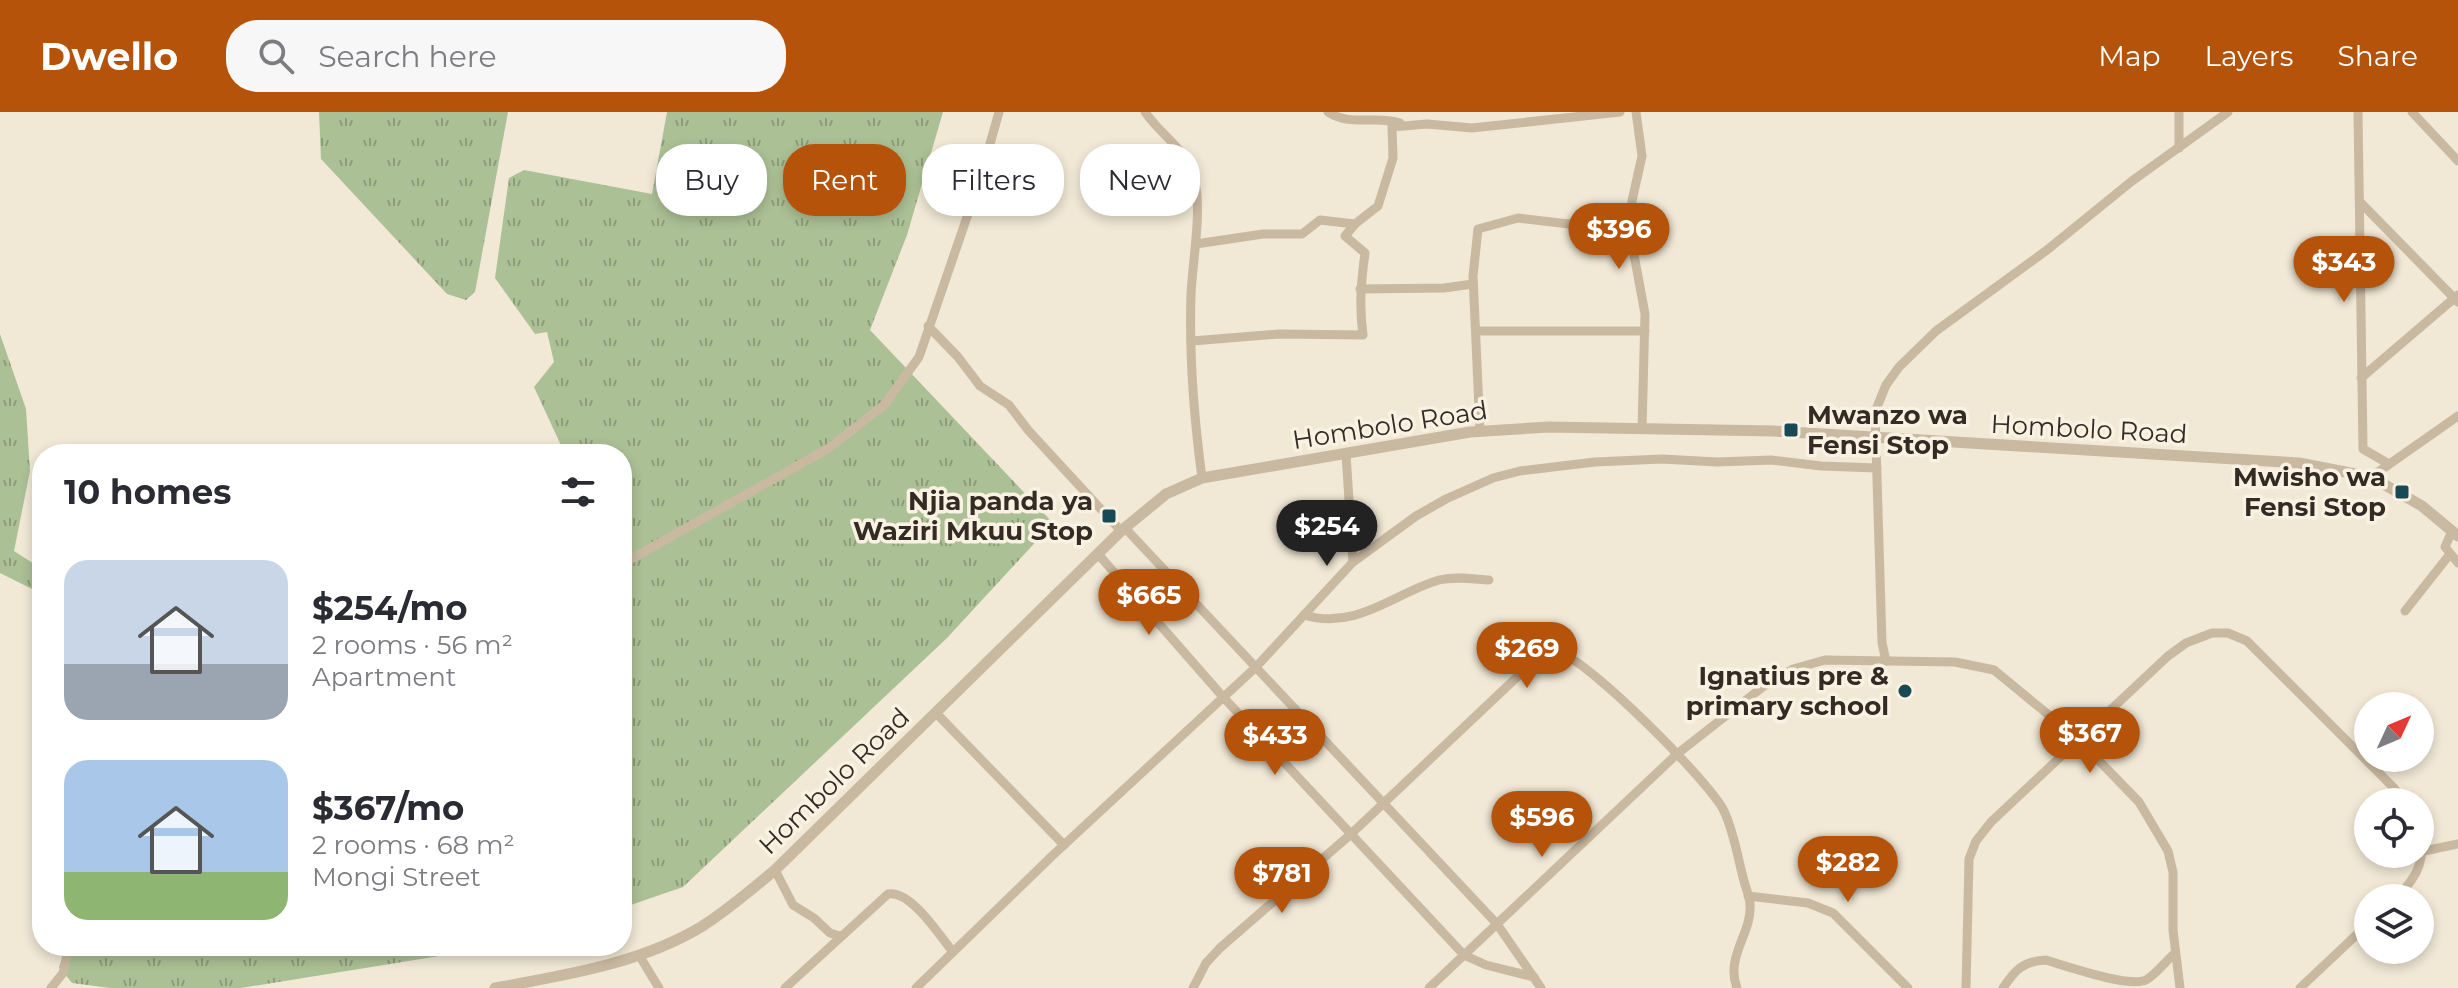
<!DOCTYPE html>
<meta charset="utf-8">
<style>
body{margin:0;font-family:Montserrat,sans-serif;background:#f7f7f7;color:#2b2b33;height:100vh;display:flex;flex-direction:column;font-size:30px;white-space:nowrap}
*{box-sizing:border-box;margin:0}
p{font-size:26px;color:#7c7c81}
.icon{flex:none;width:44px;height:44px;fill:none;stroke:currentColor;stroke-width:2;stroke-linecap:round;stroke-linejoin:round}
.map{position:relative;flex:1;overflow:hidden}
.sheet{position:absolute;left:32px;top:332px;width:600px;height:512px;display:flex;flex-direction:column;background:#fff;border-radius:32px;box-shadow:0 4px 12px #0003}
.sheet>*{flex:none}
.top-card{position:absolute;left:656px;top:32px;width:760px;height:72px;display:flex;gap:16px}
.needle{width:52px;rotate:46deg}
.tools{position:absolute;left:2354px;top:580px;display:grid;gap:16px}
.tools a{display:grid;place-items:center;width:80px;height:80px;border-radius:50%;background:#fff;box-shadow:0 4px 12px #0003;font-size:40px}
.price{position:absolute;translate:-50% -68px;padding:0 18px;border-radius:28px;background:#b45309;color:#fff;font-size:26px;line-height:52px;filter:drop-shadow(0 2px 4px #0008)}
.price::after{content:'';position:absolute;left:50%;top:48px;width:24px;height:18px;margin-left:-12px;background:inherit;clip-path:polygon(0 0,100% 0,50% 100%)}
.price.selected{background:#222;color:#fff}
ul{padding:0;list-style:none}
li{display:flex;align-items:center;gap:24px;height:200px;padding:0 32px}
li span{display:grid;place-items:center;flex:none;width:224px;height:160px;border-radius:24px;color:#555}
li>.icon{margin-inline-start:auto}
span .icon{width:96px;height:96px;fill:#fffc;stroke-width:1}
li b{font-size:34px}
h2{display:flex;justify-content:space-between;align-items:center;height:96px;padding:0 32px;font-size:34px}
.pill{padding:0 28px;border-radius:32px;background:#fff;box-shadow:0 4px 12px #0003;font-size:28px;line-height:72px}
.pill.selected{background:#b45309;color:#fff}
header{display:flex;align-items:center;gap:48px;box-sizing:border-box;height:112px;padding:0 40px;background:#b45309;color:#fff}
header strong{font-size:38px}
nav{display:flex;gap:44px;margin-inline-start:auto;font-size:28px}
.search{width:560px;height:72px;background:#f7f7f7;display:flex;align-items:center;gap:20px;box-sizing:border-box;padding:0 28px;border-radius:32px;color:#7c7c81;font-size:30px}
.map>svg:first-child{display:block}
</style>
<header>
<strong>Dwello</strong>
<div class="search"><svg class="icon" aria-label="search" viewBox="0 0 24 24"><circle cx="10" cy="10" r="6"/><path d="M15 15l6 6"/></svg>Search here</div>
<nav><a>Map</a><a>Layers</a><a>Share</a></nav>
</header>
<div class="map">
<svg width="2458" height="876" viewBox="0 0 2458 876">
<defs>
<pattern id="grass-tufts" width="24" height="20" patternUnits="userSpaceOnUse" patternTransform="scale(2)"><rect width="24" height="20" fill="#acc095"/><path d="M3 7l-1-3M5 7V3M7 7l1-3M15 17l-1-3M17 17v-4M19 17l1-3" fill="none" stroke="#8d9c79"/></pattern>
</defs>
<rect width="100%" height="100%" fill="#f1e8d5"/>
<!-- grass -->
<g fill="url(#grass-tufts)">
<path d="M319,0H508L475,180L466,188L447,182L321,47Z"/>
<path d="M667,0H943L907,123L870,218L1053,411L947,526L683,775L622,796V342H565L534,275L554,250L547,220L535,222L495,166L509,66L524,58L652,82Z"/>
<path d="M0,222L26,297L30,359L14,439L42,457V482L0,461Z"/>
<path d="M67,834H501L241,876H110L72,871L59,855Z"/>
</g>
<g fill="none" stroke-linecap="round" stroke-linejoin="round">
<!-- minor -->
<g stroke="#c9b9a1" stroke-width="9">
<path d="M1145,0C1163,26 1184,33 1194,68C1203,94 1192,153 1191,183C1189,244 1194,306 1202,366"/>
<path d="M1328,0C1351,15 1375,3 1400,11"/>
<path d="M1636,0L1642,44L1632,89V107L1633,137L1645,202L1642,317"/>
<path d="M2358,0L2363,337L2389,352"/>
<path d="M2412,0L2458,49"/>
<path d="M2179,36V0"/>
<path d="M2360,90L2458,190"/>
<path d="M1196,132L1263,122H1302L1320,108L1355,112"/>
<path d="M1360,177L1444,176L1473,172"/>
<path d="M928,214L958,245L980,274L1009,293L1028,318L1121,419"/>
<path d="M1476,219H1645"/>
<path d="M1192,229L1279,222L1363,223C1359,195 1361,170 1365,141L1345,124L1355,112L1378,94L1393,46L1392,15L1427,12L1472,16L1620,0"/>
<path d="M2361,266L2458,183"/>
<path d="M1480,319L1473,164L1478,117L1518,106L1569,112L1599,106L1632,107"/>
<path d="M1346,342L1353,450"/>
<path d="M2371,365L2458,304"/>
<path d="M1125,416L1497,812L1541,876"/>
<path d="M2452,419L2445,435L2458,451"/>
<path d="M1098,442L1224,586L1464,843L1486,853L1534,865"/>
<path d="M622,452L829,336L884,293L919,245L980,67L999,0"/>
<path d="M2405,499L2450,442"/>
<path d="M1304,503C1356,519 1394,481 1439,468C1455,464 1473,467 1489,468"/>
<path d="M1886,549L1882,531L1875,300L1886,273L1899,255L1936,219L2047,138L2132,69L2228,0"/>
<path d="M936,601L1064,733"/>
<path d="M2424,739L2458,732"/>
<path d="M775,758L793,793L814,806L830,821L840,824"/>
<path d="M1748,784L1808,791L1833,801L1908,876"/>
<path d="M2396,786C2421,762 2425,746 2420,713"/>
<path d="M639,843L659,876"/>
<path d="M51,876L63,861L69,834"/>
<path d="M785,876L888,782C911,778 939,823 953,840"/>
<path d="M916,876L1052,744L1256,555L1353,450L1416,404L1446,387L1493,366L1520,359L1595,350L1662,347L1717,350L1771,348L1821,354L1877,356"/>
<path d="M1193,876L1206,851L1220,836L1351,722L1534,549C1543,544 1552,539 1562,542C1591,551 1710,670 1724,699C1734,720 1738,747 1744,769C1746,777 1750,785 1750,793C1752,821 1725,845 1737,876"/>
<path d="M1429,876L1677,642L1764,574L1793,557L1825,548L1955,550L1994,558L2078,627L2139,690L2168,739L2173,760V818L2180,876"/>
<path d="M1966,876L1969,747L1976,729L1991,710L2168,544L2186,531L2212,521H2228L2247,529L2394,676L2405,690"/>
<path d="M2003,876C2015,858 2023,849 2046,848C2066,854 2129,876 2146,868C2157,861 2166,849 2175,841"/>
<path d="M2300,876L2368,812"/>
</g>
<!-- tertiary -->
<path stroke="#c9b9a1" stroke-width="11" d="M495,876C565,863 639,852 701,815C728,798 751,778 775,758L1121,419L1166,382L1202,366L1470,320L1549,315L1773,319L2299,351L2371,365L2422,394L2458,424"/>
</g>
<!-- markers -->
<g fill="#184a56" stroke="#f9f1e1" stroke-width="3">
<rect x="1783" y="310" width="16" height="16" rx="4"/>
<rect x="2394" y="372" width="16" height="16" rx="4"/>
<rect x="1101" y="396" width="16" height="16" rx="4"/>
<circle cx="1905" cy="579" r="8"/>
</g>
<g text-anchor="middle" stroke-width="7" stroke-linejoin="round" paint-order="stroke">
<!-- poi labels -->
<g font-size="26" font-weight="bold" fill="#332b24" stroke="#f9f1e1" text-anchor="end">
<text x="1807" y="312" text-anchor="start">Mwanzo wa<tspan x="1807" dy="30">Fensi Stop</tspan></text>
<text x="2386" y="374">Mwisho wa<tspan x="2386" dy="30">Fensi Stop</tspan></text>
<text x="1093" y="398">Njia panda ya<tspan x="1093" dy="30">Waziri Mkuu Stop</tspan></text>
<text x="1889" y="573">Ignatius pre &amp;<tspan x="1889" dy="30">primary school</tspan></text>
</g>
<!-- street labels -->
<g font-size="26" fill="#332b24" stroke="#f9f1e1">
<text transform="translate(1390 313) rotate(-9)" y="9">Hombolo Road</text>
<text transform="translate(2089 317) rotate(3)" y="9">Hombolo Road</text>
<text transform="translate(834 669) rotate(-44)" y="9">Hombolo Road</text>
</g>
</g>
</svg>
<div class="tools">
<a><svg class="needle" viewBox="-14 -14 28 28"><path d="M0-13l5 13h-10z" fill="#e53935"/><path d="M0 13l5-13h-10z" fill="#7c7c81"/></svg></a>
<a><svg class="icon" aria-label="locate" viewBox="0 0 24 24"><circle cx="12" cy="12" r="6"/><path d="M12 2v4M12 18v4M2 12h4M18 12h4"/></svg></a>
<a><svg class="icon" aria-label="layers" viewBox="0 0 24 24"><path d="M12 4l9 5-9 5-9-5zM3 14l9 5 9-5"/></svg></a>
</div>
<b class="price" style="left:1619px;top:159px">$396</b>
<b class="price" style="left:2344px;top:192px">$343</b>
<b class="price selected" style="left:1327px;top:456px">$254</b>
<b class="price" style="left:1149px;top:525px">$665</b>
<b class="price" style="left:1527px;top:578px">$269</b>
<b class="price" style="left:2090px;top:663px">$367</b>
<b class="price" style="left:1275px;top:665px">$433</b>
<b class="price" style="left:1542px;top:747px">$596</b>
<b class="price" style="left:1848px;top:792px">$282</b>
<b class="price" style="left:1282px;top:803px">$781</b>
<div class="top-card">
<a class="pill">Buy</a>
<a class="pill selected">Rent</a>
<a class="pill">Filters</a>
<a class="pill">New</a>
</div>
<section class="sheet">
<h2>10 homes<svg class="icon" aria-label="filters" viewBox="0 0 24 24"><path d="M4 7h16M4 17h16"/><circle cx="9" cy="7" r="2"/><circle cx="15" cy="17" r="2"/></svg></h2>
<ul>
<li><span style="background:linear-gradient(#c9d6e8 65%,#9aa5b1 0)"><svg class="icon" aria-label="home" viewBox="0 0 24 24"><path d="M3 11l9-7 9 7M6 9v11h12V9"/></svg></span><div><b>$254/mo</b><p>2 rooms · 56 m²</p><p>Apartment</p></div></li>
<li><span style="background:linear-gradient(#a9c7e8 70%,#8fb573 0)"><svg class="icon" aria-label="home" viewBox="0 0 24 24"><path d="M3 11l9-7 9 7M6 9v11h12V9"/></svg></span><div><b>$367/mo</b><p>2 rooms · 68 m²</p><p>Mongi Street</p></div></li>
</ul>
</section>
</div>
